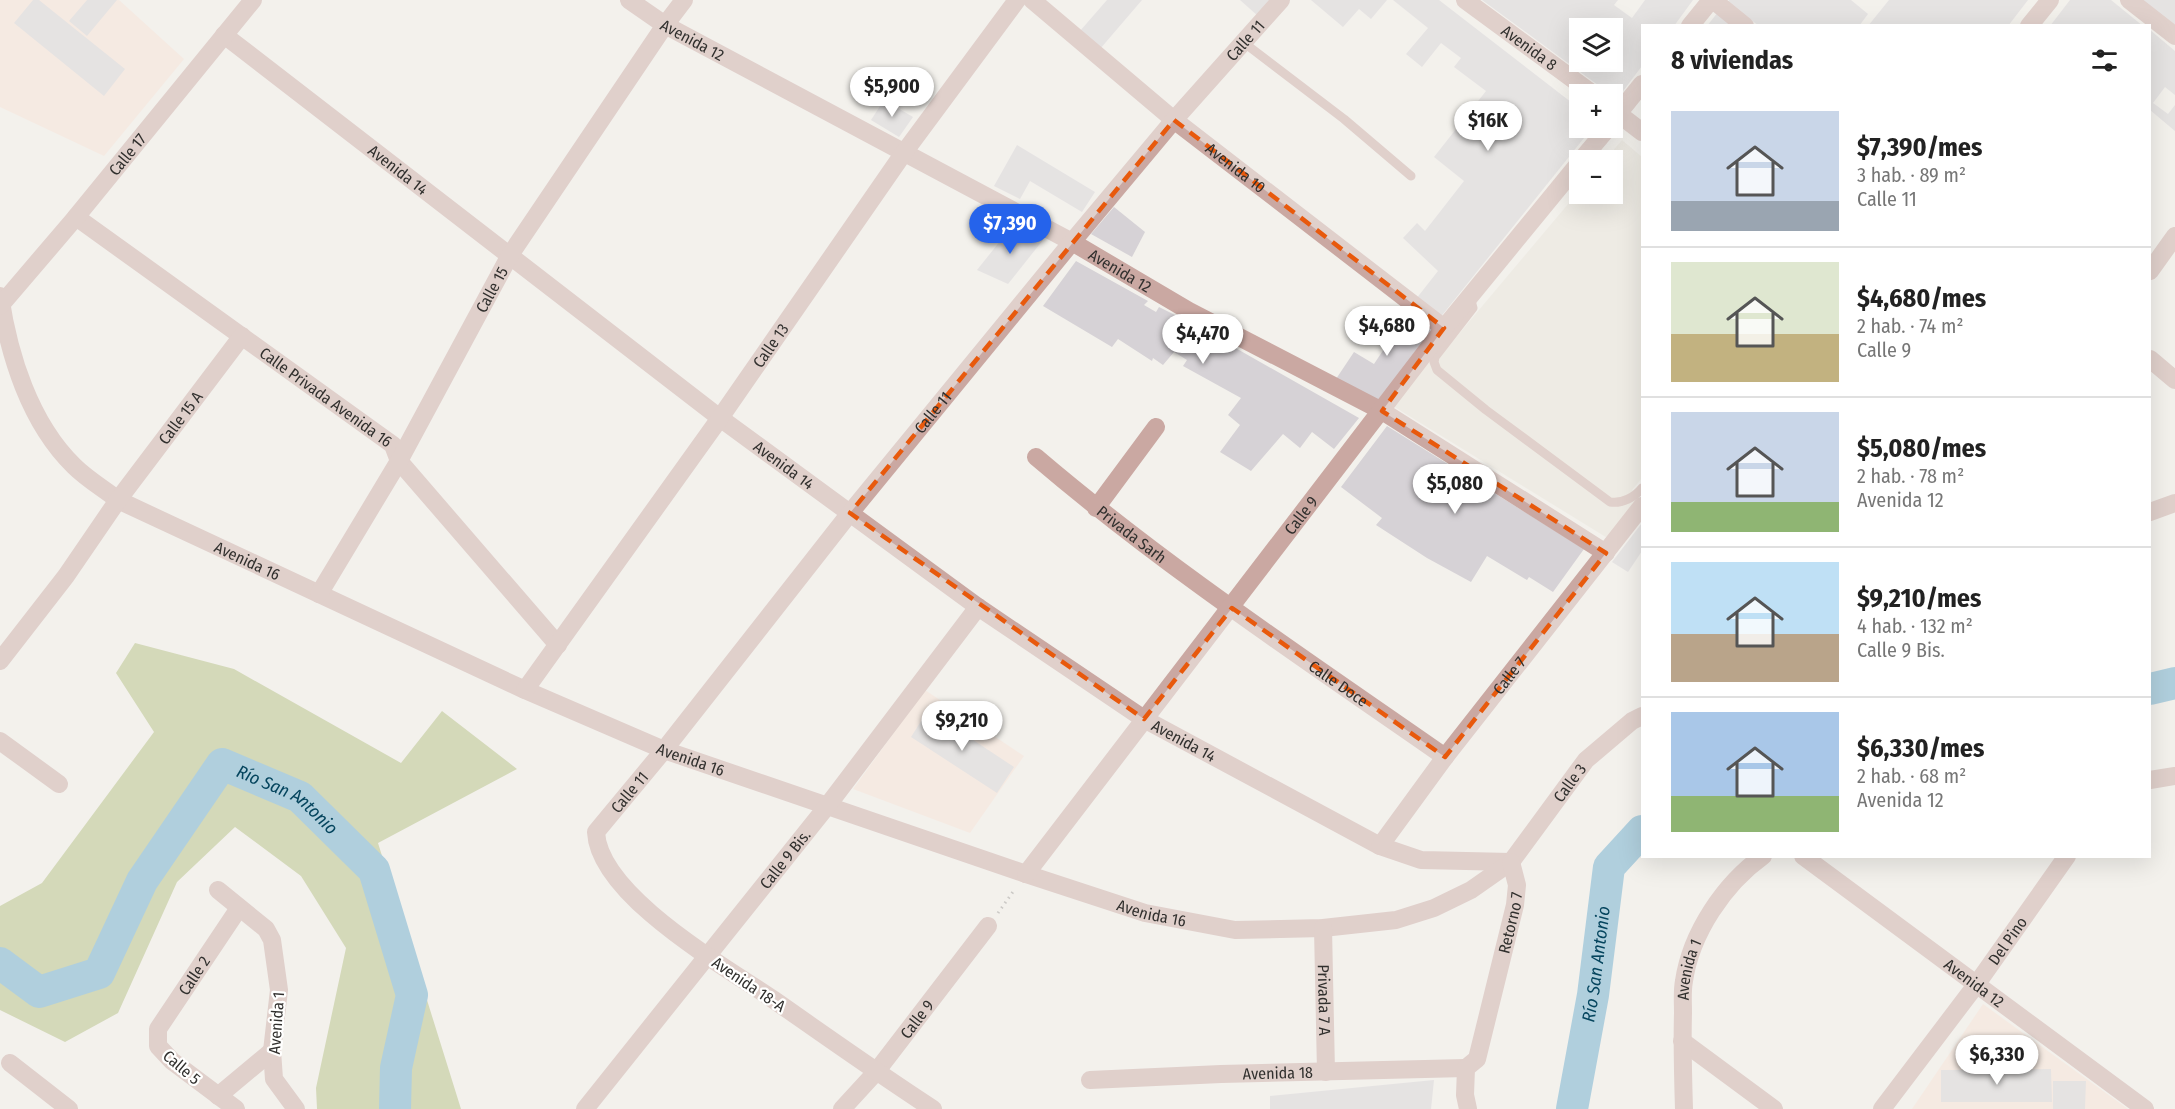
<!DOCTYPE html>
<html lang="es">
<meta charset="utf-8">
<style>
body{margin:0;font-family:"Fira Sans Condensed",sans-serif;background:#f6f6f6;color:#222;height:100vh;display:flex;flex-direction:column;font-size:22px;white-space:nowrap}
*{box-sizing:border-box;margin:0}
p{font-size:20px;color:#767676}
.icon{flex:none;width:33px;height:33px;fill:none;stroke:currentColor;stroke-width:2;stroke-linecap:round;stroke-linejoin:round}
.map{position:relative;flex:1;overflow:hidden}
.drawer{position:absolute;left:1641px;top:24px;width:510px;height:834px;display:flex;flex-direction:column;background:#fff;border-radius:0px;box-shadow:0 6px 24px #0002}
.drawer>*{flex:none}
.controls{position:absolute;left:1569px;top:18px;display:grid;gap:12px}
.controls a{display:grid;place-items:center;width:54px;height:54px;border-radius:0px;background:#fff;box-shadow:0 6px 24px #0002;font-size:30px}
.price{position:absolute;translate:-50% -51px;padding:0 14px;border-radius:21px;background:#fff;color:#222;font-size:20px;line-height:39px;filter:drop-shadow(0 2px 3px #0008)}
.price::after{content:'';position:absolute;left:50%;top:36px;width:18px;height:14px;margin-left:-9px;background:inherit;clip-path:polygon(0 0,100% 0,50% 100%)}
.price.active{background:#2563eb;color:#fff}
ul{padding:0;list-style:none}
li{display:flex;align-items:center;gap:18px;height:150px;padding:0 30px}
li+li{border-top:2px solid #e0e0e0}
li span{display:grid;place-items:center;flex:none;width:168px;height:120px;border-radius:0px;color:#555}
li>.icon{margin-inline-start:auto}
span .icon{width:72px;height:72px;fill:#fffc;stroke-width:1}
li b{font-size:26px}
h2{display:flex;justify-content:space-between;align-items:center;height:72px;padding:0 30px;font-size:26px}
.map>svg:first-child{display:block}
</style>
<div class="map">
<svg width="2175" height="1109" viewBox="0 0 2175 1109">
<rect width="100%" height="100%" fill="#f3f1ec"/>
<!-- built -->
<path fill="#e9e5d9" d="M1622,140L1642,157V478L1632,490L1642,498L1609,539L1393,406L1440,343L1447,348L1579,191L1580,194H1612V160H1605Z"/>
<!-- education -->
<g fill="#f9e3d5">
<path d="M0,0H119L184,59L104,156L0,107Z"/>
<path d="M925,690L1024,756L970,833L853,789Z"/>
<path d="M1983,1004L2128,1109H1912Z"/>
</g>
<!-- forest -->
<path fill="#afbc7a" d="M135,643L234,669L401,763L442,711L517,769L378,843L461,1109H317L316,1088L346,948L301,876L235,827L177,882L118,1013L65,1042L0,1010V906L42,883L154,732L116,673Z"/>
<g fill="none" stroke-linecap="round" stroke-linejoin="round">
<!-- river -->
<g stroke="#5fa7cb" stroke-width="32">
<path d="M2150,689L2175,683"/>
<path id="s1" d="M0,963L39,992L99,973L142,881L222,764L300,797L374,870L412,995L396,1068L395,1109"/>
<path id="s2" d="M1572,1109L1593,995L1609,867L1642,831"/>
</g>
</g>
<!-- building -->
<g fill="#d6d2d6" fill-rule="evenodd">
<path d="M33,0H39L125,69L104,96L14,23Z"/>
<path d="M87,0H117L87,36L69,21Z"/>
<path d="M1107,0H1142L1100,49L1080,31Z"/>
<path d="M1240,0H1272L1258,16Z"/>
<path d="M1311,0H1387L1371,19L1359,9L1343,27Z"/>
<path d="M1393,0H1439L1580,109V128H1592L1439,319L1416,299L1438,271L1403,238L1417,223L1425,231L1464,181L1434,157L1486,91L1454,67L1461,58L1441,43L1422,67L1406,54L1428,28Z"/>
<path d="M1482,0H1618L1614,5L1632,18L1645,0H1693L1674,26H1642V66L1617,99ZM1580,28H1612V62H1580Z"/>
<path d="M1729,0H1851L1868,14L1859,26H1759L1728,2Z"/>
<path d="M1889,0H2028L2008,26H1868Z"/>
<path d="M2070,0H2111L2143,26H2050Z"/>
<path d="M2141,0H2175V26Z"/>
<path d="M1718,12L1734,26H1707Z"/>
<path d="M2150,30L2175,51V95L2165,87L2153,103L2168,114L2175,105V131L2150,110Z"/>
<path d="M884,100L913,117L899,137L871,120Z"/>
<path d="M1017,145L1095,192L1082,212L1030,181L1020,199L994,186Z"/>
<path d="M1114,207L1145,232L1132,257L1091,234Z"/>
<path d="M1013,225L1043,240L1008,284L977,270Z"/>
<path d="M1076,261L1148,301L1144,305L1156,312L1159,307L1195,325L1359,418L1334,449L1312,432L1300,448L1283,434L1251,471L1220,452L1240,425L1228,415L1241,398L1183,366L1187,360L1174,352L1163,365L1153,358L1152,361L1118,339L1112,347L1043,306Z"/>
<path d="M1404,307L1435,330L1377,401L1336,379L1354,352L1374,364L1386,346L1380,342Z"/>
<path d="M1387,426L1584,549L1553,592L1529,577L1527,580L1487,556L1471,582L1427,558L1376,525L1382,518L1341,487Z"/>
<path d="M1642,523V551L1628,572L1612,562Z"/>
<path d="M928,710L1014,767L997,793L911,737Z"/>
<path d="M2051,1069L2052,1102H1941V1070Z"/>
<path d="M1434,1080L1431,1109H1270V1096Z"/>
<path d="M2053,1081H2086L2085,1109H2053Z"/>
</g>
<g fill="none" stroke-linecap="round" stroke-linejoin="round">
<!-- path -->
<path stroke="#9c9a96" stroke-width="3" stroke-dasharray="1.5 4.5" stroke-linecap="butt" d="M998,913L1015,889"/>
<!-- service -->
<g stroke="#caa8a2" stroke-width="9">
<path d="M1243,42L1344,119L1411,176"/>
<path d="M1470,297L1473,308L1435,357L1434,362L1437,370L1486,410L1610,502C1622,504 1635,497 1642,488"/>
</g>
<!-- minor -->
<g stroke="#caa8a2" stroke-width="18">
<path id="s3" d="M629,0L665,25L1072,242L1189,311L1382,411L1606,553"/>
<path id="s4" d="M1032,0L1174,120L1444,328"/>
<path id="s5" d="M1465,0L1593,94"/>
<path d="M1713,0L1745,26"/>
<path d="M2129,0L2175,36"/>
<path d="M1690,26L1711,0"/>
<path d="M2029,26L2050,0"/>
<path id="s6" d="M224,35L720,418L978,607L1144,719L1380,846L1421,860L1511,862"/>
<path d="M1612,109L1642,132"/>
<path d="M1612,121L1642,84"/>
<path d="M1581,160L1608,128"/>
<path id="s7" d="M76,217L393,445L399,461L558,645"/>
<path d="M2150,271L2175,236"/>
<path id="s8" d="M0,296C9,356 30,423 74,466C87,479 104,489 118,500L525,690L664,750L1026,874L1145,913L1235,930L1323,928L1396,920L1434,908L1471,890L1511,862L1586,760L1632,721L1642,716"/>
<path id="s9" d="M0,306L76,217L253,0"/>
<path d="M2150,359L2175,380"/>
<path id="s10" d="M1036,457C1165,567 1306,660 1445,757"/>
<path d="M1096,508L1156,427"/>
<path d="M2150,512L2175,503"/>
<path id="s11" d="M319,594L399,461L510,255L665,25L684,0"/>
<path id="s12" d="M0,661L66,576L118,500L242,336"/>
<path id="s13" d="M525,690L720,418L903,154L1017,0"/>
<path d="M0,741L59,784"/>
<path d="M2150,780L2175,776"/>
<path id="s14" d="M1380,846L1445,757L1642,506"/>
<path id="s15" d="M1803,856L2145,1109"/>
<path id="s16" d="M1026,874L1444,328L1580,162"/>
<path d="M218,890L266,929L272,940L279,990L272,1051L274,1079L296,1109"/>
<path id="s17" d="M1323,928L1326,1072"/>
<path d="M1682,1041L1774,1109"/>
<path d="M10,1063L69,1109"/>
<path id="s18" d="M1090,1080L1221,1074L1466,1068"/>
<path d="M218,1096L272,1051"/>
<path id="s19" d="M236,1109L172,1061L158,1046V1029L239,908"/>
<path id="s20" d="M585,1109L828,805L978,607"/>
<path id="s21" d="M842,1109L876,1072L988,926"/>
<path id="s22" d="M933,1109C879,1074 827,1037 774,1000C726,967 599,896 596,832L664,750L850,513L1072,242L1174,120L1281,0"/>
<path id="s23" d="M1468,1109L1465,1095L1466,1068L1477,1059L1515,905L1517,885L1511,862"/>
<path id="s24" d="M1684,1109C1683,1077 1682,1045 1683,1013C1683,1002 1682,991 1684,981C1691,933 1724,884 1763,856"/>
<path id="s25" d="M1882,1109L1976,985L2067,856"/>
</g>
</g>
<!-- marked area -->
<path d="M0 0H2175V1109H0ZM1174,120L1444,328L1382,411L1606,553L1445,757L1232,608L1144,719L850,513Z" fill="#f3f1ec" fill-opacity=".55" fill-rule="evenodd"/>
<path fill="none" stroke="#e8590c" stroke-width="4.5" stroke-dasharray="12 8" stroke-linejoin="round" d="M1174,120L1444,328L1382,411L1606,553L1445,757L1232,608L1144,719L850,513Z"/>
<g text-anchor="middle" stroke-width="4.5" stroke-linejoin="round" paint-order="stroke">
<!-- street labels -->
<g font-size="16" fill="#31302e" stroke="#fffffe">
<text dy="6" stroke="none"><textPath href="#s22" startOffset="1468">Calle 11</textPath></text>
<text dy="6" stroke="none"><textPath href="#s3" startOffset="75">Avenida 12</textPath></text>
<text dy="6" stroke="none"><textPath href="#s5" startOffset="80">Avenida 8</textPath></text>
<text dy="6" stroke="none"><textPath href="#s9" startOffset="198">Calle 17</textPath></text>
<text dy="6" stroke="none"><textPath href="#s4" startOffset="264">Avenida 10</textPath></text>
<text dy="6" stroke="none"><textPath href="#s6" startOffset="220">Avenida 14</textPath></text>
<text dy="6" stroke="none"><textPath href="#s3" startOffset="561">Avenida 12</textPath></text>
<text dy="6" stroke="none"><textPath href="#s11" startOffset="350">Calle 15</textPath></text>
<text dy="6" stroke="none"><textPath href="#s13" startOffset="423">Calle 13</textPath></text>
<text dy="6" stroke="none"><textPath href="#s7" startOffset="308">Calle Privada Avenida 16</textPath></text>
<text dy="6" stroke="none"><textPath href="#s22" startOffset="982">Calle 11</textPath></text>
<text dy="6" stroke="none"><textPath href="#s12" startOffset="303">Calle 15 A</textPath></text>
<text dy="6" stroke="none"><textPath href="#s6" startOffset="706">Avenida 14</textPath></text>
<text dy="6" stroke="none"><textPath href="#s16" startOffset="452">Calle 9</textPath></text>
<text dy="6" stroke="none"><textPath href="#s10" startOffset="123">Privada Sarh</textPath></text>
<text dy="6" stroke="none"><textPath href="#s8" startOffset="387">Avenida 16</textPath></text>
<text dy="6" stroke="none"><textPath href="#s14" startOffset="214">Calle 7</textPath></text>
<text dy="6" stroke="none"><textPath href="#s10" startOffset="378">Calle Doce</textPath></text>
<text dy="6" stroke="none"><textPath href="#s6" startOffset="1192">Avenida 14</textPath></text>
<text dy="6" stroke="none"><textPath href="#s8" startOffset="873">Avenida 16</textPath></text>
<text dy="6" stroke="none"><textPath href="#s8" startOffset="1834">Calle 3</textPath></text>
<text dy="6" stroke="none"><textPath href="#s22" startOffset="496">Calle 11</textPath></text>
<text dy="6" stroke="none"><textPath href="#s20" startOffset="320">Calle 9 Bis.</textPath></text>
<text dy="6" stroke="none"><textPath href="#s8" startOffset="1359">Avenida 16</textPath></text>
<text dy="6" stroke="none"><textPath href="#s23" startOffset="196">Retorno 7</textPath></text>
<text dy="6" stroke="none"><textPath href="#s25" startOffset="210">Del Pino</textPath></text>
<text dy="6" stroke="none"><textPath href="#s24" startOffset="140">Avenida 1</textPath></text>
<text dy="6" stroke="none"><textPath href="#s19" startOffset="182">Calle 2</textPath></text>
<text dy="6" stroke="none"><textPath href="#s15" startOffset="213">Avenida 12</textPath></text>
<text transform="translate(749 984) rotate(34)" y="6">Avenida 18-A</text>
<text dy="6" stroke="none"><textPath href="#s17" startOffset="72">Privada 7 A</textPath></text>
<text dy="6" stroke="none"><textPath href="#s21" startOffset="117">Calle 9</textPath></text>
<text transform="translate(276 1023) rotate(-86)" y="6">Avenida 1</text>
<text transform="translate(182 1067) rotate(40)" y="6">Calle 5</text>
<text dy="6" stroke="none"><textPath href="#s18" startOffset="188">Avenida 18</textPath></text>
</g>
<!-- water labels -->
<g font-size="18" font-style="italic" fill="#05455e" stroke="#fffffe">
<text dy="6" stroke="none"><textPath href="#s1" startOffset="430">Río San Antonio</textPath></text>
<text dy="6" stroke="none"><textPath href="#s2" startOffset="147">Río San Antonio</textPath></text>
</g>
</g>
</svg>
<div class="controls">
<a><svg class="icon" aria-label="layers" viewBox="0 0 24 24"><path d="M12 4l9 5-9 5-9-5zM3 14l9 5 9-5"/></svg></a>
<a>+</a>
<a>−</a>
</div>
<b class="price" style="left:892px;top:118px">$5,900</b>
<b class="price" style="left:1488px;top:152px">$16K</b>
<b class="price active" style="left:1010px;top:255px">$7,390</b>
<b class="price" style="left:1387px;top:357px">$4,680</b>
<b class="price" style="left:1203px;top:365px">$4,470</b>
<b class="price" style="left:1455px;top:515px">$5,080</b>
<b class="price" style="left:962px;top:752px">$9,210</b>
<b class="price" style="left:1997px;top:1086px">$6,330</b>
<section class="drawer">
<h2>8 viviendas<svg class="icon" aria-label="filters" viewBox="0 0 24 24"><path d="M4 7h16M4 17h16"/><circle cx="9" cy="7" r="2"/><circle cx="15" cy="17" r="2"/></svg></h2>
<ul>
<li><span style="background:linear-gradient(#c9d6e8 75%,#9aa5b1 0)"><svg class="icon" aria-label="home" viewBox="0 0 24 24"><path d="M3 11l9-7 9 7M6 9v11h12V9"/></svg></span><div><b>$7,390/mes</b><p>3 hab. · 89 m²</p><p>Calle 11</p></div></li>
<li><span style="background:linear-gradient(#dfe7d0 60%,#c2b280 0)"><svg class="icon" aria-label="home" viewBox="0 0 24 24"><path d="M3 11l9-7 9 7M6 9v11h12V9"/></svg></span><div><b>$4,680/mes</b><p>2 hab. · 74 m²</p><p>Calle 9</p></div></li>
<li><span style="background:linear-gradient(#c9d6e8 75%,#8fb573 0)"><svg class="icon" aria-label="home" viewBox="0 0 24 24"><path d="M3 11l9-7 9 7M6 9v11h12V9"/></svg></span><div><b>$5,080/mes</b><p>2 hab. · 78 m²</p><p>Avenida 12</p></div></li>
<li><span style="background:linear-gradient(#bfe0f5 60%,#b9a48a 0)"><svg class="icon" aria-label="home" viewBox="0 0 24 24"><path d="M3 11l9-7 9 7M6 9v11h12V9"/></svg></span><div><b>$9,210/mes</b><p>4 hab. · 132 m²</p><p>Calle 9 Bis.</p></div></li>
<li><span style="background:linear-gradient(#a9c7e8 70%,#8fb573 0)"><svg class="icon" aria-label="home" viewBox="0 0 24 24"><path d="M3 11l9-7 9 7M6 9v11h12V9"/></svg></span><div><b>$6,330/mes</b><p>2 hab. · 68 m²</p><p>Avenida 12</p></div></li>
</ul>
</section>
</div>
